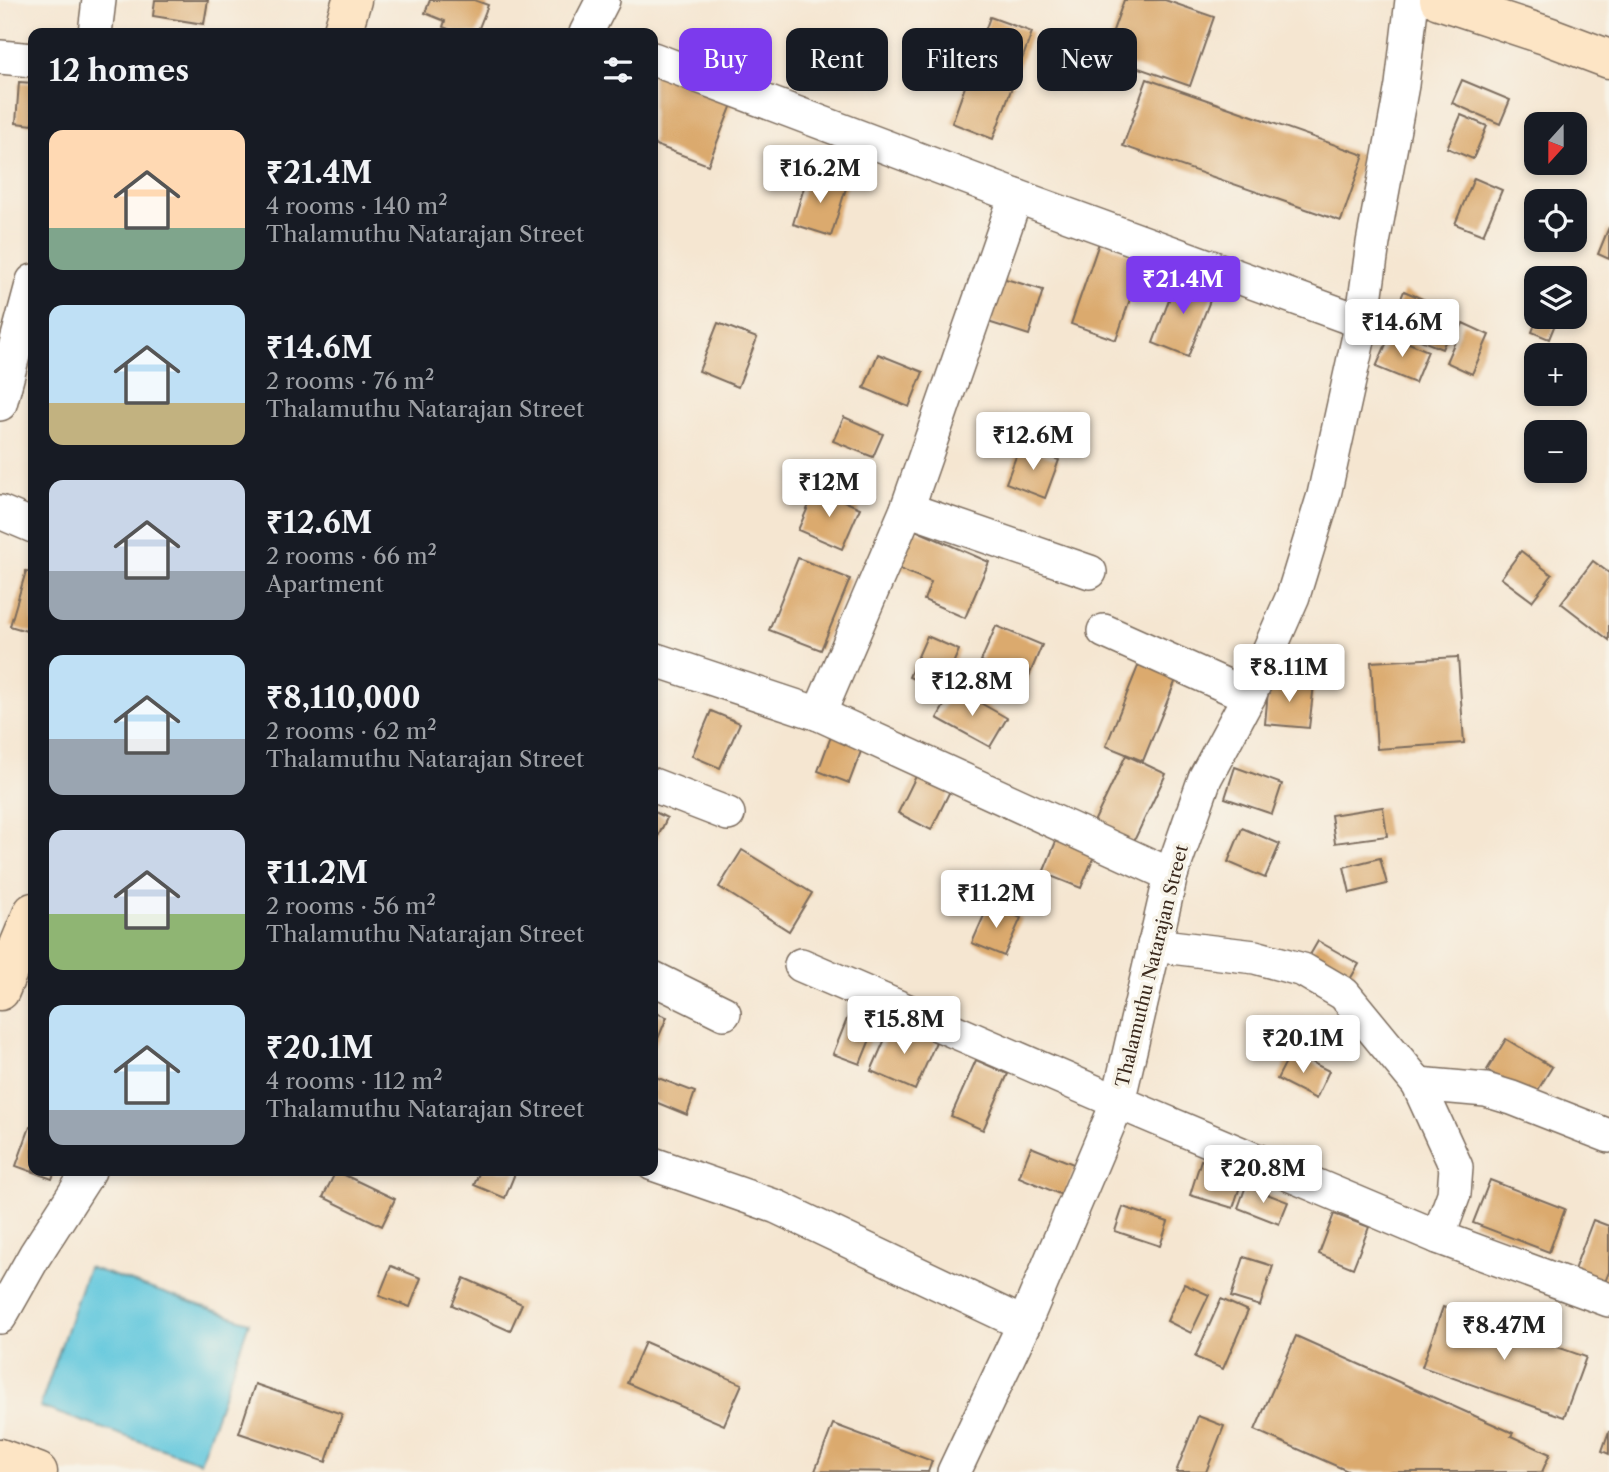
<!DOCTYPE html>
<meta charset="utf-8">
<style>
body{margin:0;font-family:"Libre Caslon Text",serif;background:#20242c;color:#f1f3f6;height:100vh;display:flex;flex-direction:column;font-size:26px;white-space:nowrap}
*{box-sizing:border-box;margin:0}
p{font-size:23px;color:#9ea1a6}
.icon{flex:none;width:38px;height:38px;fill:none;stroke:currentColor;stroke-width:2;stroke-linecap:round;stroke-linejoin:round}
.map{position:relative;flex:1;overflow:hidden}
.details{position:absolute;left:28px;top:28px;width:630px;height:1148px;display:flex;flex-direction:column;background:#171b24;border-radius:14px;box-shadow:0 4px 10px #0003}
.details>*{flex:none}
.banner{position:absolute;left:679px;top:28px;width:665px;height:63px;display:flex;gap:14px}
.needle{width:46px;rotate:201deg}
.controls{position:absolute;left:1524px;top:112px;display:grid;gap:14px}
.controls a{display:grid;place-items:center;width:63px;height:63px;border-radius:14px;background:#171b24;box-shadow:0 4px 10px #0003;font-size:35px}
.price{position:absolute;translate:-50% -60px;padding:0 16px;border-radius:7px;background:#fff;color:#222;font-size:23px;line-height:46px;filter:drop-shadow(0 2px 4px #0008)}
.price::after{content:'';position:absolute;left:50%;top:42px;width:21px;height:16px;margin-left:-10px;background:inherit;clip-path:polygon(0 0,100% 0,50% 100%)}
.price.current{background:#7c3aed;color:#fff}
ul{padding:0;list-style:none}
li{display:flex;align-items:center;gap:21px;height:175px;padding:0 21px}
li span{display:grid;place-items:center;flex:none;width:196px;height:140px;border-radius:14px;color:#555}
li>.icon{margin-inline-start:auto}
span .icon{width:84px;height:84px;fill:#fffc;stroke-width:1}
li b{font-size:30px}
h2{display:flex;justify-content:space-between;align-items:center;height:84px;padding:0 21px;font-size:30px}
.tag{padding:0 24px;border-radius:14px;background:#171b24;box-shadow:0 4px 10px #0003;font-size:24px;line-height:63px}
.tag.current{background:#7c3aed;color:#fff}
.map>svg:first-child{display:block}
</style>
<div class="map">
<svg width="1609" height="1472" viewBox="0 0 1609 1472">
<rect width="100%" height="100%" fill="#f7f3e8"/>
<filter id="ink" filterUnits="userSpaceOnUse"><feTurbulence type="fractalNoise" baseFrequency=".0143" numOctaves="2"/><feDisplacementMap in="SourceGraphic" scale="14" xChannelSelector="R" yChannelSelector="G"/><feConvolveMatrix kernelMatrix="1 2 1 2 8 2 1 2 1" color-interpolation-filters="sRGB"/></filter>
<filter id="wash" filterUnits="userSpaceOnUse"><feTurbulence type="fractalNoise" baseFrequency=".00686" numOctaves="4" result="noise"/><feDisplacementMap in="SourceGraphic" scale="28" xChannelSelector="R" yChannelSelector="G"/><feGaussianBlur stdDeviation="1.57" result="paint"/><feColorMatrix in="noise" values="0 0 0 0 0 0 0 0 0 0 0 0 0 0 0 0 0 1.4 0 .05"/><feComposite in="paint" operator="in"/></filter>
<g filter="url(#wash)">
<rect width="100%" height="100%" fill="#f5e6d1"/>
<!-- water -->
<path fill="#60c7dd" stroke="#4e787e" stroke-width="2" d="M88,1267L249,1322L200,1462L40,1407Z"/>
<g id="blocks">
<!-- building -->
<g fill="#dbaa6e">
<path d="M155,0H208L204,24L153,16Z"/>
<path d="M430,0H474L488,5L477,33H459L443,27L445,21L425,13Z"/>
<path d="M1124,0H1165L1214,17L1190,86L1104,56Z"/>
<path d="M990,17L1032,32L993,139L952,123Z"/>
<path d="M836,42L876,56L868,79L828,65Z"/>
<path d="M653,70L733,102L708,165L653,144Z"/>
<path d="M1147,79L1364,155L1341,221L1123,146Z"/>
<path d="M1462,80L1510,100L1500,124L1452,103Z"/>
<path d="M19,82L33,83V125L16,123Z"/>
<path d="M1461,115L1487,126L1473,159L1447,148Z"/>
<path d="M808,174L847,185L831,236L793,224Z"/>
<path d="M1474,178L1502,190L1483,235L1455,224Z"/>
<path d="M1609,227V259L1598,254Z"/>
<path d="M1099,243L1144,258L1116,340L1071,324Z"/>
<path d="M1178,276L1214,290L1188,357L1153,343Z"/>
<path d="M999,277L1043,290L1029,335L985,321Z"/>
<path d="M1404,291L1457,314L1442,349L1389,327Z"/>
<path d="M1538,317H1558L1549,339L1532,332Z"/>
<path d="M718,323L757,338L738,387L699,371Z"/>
<path d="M1463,323L1489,335L1472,374L1446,362Z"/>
<path d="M1390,335L1428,351L1415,383L1376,367Z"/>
<path d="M878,354L923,372L909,407L864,388Z"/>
<path d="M844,417L883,434L873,457L833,441Z"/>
<path d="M1020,446L1059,460L1045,498L1006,483Z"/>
<path d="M816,489L860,508L842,549L798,530Z"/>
<path d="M913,529L989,562L965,618L924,600L931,582L897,568Z"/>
<path d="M1521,551L1552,575L1532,601L1501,578Z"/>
<path d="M798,558L850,579L821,650L769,630Z"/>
<path d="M1593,561L1609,573V640L1561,603Z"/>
<path d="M26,571L33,573V633L10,626Z"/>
<path d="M996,626L1042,645L1027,681L981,661Z"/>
<path d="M927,636L959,650L941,691L909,677Z"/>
<path d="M1143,654L1180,670L1143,761L1106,746Z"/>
<path d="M1458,657L1464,743L1377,749L1371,662Z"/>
<path d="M1269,680L1314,684L1309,728L1265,724Z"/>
<path d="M954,688L1007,718L990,747L937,718Z"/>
<path d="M711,711L740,723L720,768L692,756Z"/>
<path d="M835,726L866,738L849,783L818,771Z"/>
<path d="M1126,755L1166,774L1133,843L1093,824Z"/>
<path d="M1235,767L1282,784L1272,814L1225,798Z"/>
<path d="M918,772L951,789L931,830L898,813Z"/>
<path d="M1383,807L1387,836L1335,843L1331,815Z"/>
<path d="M653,811L667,818L653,847Z"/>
<path d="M1242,828L1280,844L1265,878L1228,862Z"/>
<path d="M1059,834L1097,849L1081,888L1043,873Z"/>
<path d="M742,850L812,893L789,931L719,887Z"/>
<path d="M1380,858L1387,884L1350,893L1344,867Z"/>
<path d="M989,904L1021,918L1004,956L972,943Z"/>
<path d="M1318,941L1359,964L1346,986L1306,962Z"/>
<path d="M853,1004L880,1015L860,1064L833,1054Z"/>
<path d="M653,1012L667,1017L655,1046L653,1045Z"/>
<path d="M892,1023L936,1042L915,1090L871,1071Z"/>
<path d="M1506,1039L1552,1067L1533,1098L1487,1070Z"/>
<path d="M1291,1052L1329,1071L1316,1099L1277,1079Z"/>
<path d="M976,1060L1008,1074L983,1130L951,1116Z"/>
<path d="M653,1076L695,1092L687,1115L653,1101Z"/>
<path d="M30,1127L33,1128V1171H55L52,1179L16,1166Z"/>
<path d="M1031,1147L1076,1165L1064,1196L1019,1177Z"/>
<path d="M1201,1160L1244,1174L1233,1208L1190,1195Z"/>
<path d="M336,1171L395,1199L382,1226L323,1197Z"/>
<path d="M480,1171H516L505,1198L474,1185Z"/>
<path d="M1490,1180L1565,1209L1549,1252L1473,1223Z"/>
<path d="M1246,1186L1288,1202L1279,1224L1238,1208Z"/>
<path d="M1123,1207L1168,1222L1160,1246L1115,1231Z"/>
<path d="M1334,1214L1369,1227L1353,1268L1319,1254Z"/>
<path d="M1593,1220L1609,1226V1272L1605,1282L1574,1270Z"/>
<path d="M1244,1257L1273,1266L1260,1306L1231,1297Z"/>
<path d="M391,1266L421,1278L410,1307L379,1296Z"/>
<path d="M464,1278L522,1304L510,1331L452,1305Z"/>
<path d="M1184,1284L1209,1295L1191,1333L1167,1321Z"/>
<path d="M1221,1299L1248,1311L1223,1369L1195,1357Z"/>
<path d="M1443,1307L1586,1357L1564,1417L1422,1367Z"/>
<path d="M1296,1336L1513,1433L1511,1436L1550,1454L1542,1472H1350L1255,1430Z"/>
<path d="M645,1342L742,1384L724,1425L627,1383Z"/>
<path d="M255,1384L342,1414L326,1462L239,1433Z"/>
<path d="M1198,1416L1224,1426L1206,1472H1176Z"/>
<path d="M833,1424L932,1461L928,1472L815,1471Z"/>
<path d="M1609,1431V1454L1602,1451Z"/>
</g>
</g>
</g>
<g filter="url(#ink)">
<use href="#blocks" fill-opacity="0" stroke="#7c6c5d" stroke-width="2"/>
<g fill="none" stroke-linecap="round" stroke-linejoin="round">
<!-- street casing -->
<g stroke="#7c6c5d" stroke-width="36">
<g id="street">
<path d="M95,33L99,0"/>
<path d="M586,33L603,0"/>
<path d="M0,57L33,60"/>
<path d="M653,59L1016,196L1362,322"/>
<path d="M0,404L33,281"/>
<path d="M907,509L1090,572"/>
<path d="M0,512L33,526"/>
<path d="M1104,631L1249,696"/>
<path d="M653,659L819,714L1171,875"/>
<path d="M819,714L907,509L1016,196"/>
<path d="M653,785L728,814"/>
<path d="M1154,945L1255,957L1303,970L1344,994L1418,1084L1456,1167L1454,1194L1438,1237"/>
<path d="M801,965L1118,1102L1438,1237L1609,1300"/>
<path d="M653,978L724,1013"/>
<path d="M1418,1084L1486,1090L1512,1098L1609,1136"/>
<path d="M653,1164L777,1207L1024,1324"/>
<path d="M0,1317L35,1255L89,1171"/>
<path d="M954,1472L1024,1324L1118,1102L1171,875L1205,778L1249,696L1293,596L1324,495L1362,322L1373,243L1402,85L1412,0"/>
</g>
</g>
<!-- secondary casing -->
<g stroke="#7c6c5d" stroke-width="41">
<g id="secondary">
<path d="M1439,0L1548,36L1609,59"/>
<path d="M342,33L352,0"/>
<path d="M0,991L33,912"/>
<path d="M0,1458L38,1472"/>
</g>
</g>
<!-- street -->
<use href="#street" stroke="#fff" stroke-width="33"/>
<!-- secondary -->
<use href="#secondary" stroke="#fde5c5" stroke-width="38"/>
</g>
</g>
<g text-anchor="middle" stroke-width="7" stroke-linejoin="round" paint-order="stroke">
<!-- street labels -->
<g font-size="18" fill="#3b2a1e" stroke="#f7f3e8">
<text transform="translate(1152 966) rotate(-76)" y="6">Thalamuthu Natarajan Street</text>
</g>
</g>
</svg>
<div class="controls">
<a><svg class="needle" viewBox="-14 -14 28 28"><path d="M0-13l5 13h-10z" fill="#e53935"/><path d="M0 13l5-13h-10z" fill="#9ea1a6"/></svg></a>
<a><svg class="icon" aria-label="locate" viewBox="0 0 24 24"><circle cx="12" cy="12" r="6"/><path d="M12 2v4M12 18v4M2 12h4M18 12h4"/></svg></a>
<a><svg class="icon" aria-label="layers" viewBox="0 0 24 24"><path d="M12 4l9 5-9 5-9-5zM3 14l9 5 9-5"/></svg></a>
<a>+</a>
<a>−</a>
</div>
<b class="price" style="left:820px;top:205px">₹16.2M</b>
<b class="price current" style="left:1183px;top:316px">₹21.4M</b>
<b class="price" style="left:1402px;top:359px">₹14.6M</b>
<b class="price" style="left:1033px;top:472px">₹12.6M</b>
<b class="price" style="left:829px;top:519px">₹12M</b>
<b class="price" style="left:1289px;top:704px">₹8.11M</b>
<b class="price" style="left:972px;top:718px">₹12.8M</b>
<b class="price" style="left:996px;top:930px">₹11.2M</b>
<b class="price" style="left:904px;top:1056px">₹15.8M</b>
<b class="price" style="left:1303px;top:1075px">₹20.1M</b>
<b class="price" style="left:1263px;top:1205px">₹20.8M</b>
<b class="price" style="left:1504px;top:1362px">₹8.47M</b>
<div class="banner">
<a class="tag current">Buy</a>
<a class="tag">Rent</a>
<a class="tag">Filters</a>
<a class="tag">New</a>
</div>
<section class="details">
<h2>12 homes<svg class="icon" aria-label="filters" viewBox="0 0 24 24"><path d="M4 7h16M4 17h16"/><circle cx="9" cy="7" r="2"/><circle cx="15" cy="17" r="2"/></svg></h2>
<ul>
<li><span style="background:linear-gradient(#ffd9b3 70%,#7fa58c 0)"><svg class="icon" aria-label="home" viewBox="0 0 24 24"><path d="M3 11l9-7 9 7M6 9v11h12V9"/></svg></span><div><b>₹21.4M</b><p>4 rooms · 140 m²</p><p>Thalamuthu Natarajan Street</p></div></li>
<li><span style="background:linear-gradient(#bfe0f5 70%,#c2b280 0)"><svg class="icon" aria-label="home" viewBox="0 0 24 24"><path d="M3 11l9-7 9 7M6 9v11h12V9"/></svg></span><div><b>₹14.6M</b><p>2 rooms · 76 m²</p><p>Thalamuthu Natarajan Street</p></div></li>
<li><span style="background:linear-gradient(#c9d6e8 65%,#9aa5b1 0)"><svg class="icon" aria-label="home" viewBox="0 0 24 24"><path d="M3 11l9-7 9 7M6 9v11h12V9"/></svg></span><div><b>₹12.6M</b><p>2 rooms · 66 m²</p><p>Apartment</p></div></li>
<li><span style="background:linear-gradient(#bfe0f5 60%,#9aa5b1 0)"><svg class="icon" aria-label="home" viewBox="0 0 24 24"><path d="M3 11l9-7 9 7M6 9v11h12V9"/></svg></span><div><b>₹8,110,000</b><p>2 rooms · 62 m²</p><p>Thalamuthu Natarajan Street</p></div></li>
<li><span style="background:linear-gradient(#c9d6e8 60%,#8fb573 0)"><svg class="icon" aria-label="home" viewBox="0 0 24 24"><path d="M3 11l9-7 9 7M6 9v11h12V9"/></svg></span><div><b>₹11.2M</b><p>2 rooms · 56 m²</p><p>Thalamuthu Natarajan Street</p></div></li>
<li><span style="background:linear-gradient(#bfe0f5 75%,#9aa5b1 0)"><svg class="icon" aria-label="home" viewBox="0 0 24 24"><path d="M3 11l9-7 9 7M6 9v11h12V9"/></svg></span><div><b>₹20.1M</b><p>4 rooms · 112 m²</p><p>Thalamuthu Natarajan Street</p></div></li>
</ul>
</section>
</div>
